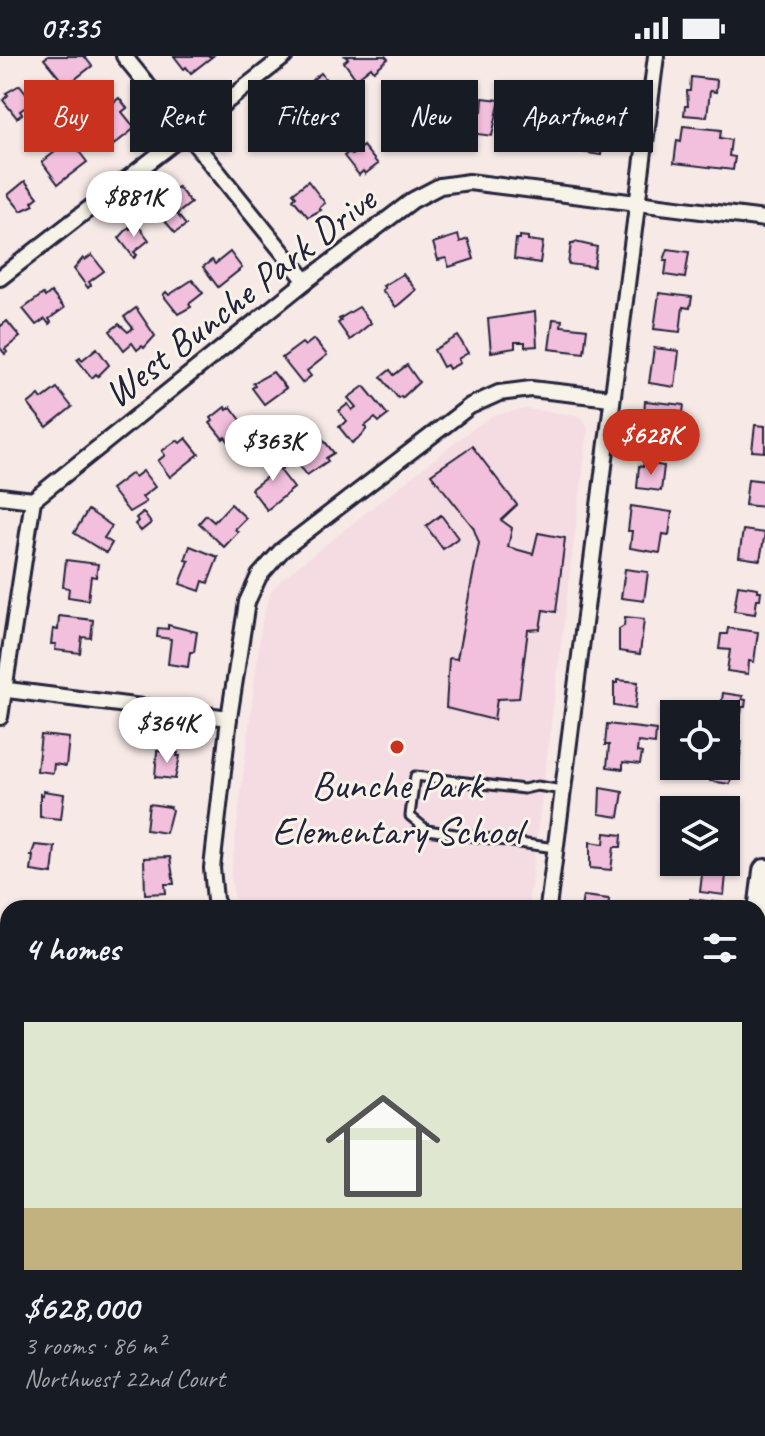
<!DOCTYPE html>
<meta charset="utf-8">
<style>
body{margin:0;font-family:Caveat,sans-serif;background:#20242c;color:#f1f3f6;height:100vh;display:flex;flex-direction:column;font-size:30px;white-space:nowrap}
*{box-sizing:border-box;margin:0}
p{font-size:26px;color:#9ea1a6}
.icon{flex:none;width:44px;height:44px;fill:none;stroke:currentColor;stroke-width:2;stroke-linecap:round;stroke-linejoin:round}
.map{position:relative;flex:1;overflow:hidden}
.details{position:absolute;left:0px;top:844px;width:766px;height:536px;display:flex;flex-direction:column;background:#171b24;border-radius:24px 24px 0 0;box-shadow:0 2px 6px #0004}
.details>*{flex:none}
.guide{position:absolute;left:24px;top:24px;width:718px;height:72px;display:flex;gap:16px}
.controls{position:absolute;left:660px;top:644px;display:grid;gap:16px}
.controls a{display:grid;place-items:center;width:80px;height:80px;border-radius:0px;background:#171b24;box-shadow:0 2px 6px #0004;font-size:40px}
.price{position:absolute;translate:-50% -68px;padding:0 18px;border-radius:28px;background:#fff;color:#222;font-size:26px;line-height:52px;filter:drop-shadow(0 2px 4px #0008)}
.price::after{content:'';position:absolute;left:50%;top:48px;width:24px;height:18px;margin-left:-12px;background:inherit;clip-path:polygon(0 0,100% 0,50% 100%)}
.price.selected{background:#c8321e;color:#fff}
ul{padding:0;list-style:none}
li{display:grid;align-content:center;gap:16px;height:424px;padding:0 24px}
li span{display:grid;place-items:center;height:248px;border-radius:0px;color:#555}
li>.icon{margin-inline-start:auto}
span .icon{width:144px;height:144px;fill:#fffc;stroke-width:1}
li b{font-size:34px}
h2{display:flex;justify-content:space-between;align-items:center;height:96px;padding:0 24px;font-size:34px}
.chip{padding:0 28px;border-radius:0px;background:#171b24;box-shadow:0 2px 6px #0004;font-size:28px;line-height:72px}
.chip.selected{background:#c8321e;color:#fff}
.status{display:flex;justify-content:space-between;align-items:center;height:56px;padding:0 40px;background:#171b24;direction:ltr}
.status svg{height:22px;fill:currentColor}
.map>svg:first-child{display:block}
</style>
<div class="status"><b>07:35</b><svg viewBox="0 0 49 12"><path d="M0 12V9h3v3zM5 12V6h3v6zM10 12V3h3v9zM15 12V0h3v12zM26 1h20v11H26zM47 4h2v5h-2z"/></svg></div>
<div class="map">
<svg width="765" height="1380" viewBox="0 0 765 1380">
<rect width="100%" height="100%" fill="#f6e9e6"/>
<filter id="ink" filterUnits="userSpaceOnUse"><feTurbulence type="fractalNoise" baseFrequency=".0125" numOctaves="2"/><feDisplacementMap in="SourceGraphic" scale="16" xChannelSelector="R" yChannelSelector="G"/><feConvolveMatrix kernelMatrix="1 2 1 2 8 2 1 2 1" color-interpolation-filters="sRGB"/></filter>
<g filter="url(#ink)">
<!-- built -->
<path fill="#f5dce3" d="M525,353L576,359L584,364L588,373L528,852H239L234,842L231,818L262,565L271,536L282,523L475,371L494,359Z"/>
<!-- building -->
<g fill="#f2bfdd" stroke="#22223b" stroke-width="2">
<path d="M48,0H84L92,10L66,30L44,3Z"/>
<path d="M174,0H213L191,17L186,11L184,13Z"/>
<path d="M345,0H385L388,3L374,15L371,11L356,23L344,6L348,3Z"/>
<path d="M321,17L339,40L325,52L322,48L310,57L297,41L304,36L301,33Z"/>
<path d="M691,21L717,24L716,36L710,35L707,61L684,59L685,50H688L687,35H690Z"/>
<path d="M20,29L33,46L20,55L22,58L17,62L3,44L8,39L6,37Z"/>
<path d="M119,42L127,52L122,56L135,72L107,94L90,73L100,65L97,60Z"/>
<path d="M483,42L500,44L492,80L455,75L458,52H463L464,44L474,46L473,53L482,55Z"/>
<path d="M517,47L532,49L531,54L544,56L543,61H548L547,76L552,77L550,90L526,84L525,87L512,86Z"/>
<path d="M583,47L598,49V54L611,56L607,85L603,84L601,99L581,96Z"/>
<path d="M420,49L423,56L433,53L442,79L417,88L414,81L409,82L401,59L404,58L402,55Z"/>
<path d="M683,70L721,74L720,82L731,84L729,100L735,101L733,114L674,107L677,84L681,85Z"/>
<path d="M65,77L87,106L58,128L42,106L56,95L51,88Z"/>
<path d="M363,90L378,108L365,118L363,115L359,119L344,100L349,96L352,99Z"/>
<path d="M25,125L38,141L32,146L34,149L21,155L8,139Z"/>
<path d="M308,125L325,147L319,152L321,154L308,161L293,143L296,140L293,137Z"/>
<path d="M178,131L191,147L177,158L186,169L175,177L151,148L171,133L173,135Z"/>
<path d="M137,168L149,184L134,196L137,199L134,202L119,182L129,171L130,173Z"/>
<path d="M458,179L460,186L468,183L474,203L449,211L446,202L438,204L433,187Z"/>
<path d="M520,180L528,181V184L543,186L540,207L514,203L516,183H520Z"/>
<path d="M575,186L597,191L594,211L568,208L571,188H574Z"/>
<path d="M668,193L689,196L685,222L665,219L667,204H664Z"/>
<path d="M230,196L242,212L218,231L203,211L212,204L215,208Z"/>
<path d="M92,199L104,215L89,226L91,229L88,232L74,213L83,202L85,204Z"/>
<path d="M403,218L416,234L396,251L382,234L385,232L383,230Z"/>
<path d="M192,224L203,237L189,248L191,251L178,258L163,239L166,236L169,239Z"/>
<path d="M51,236L64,252L49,263L51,266L49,268L45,263L36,269L23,253L43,238L45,241Z"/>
<path d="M659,237L692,241L690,252L683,251L680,276L654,273Z"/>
<path d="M359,251L371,267L350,284L338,267L341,265L339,263Z"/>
<path d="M136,252L155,280L144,292L142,290L137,294L132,287L124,294L110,275L119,268L128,276L133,272L124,261Z"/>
<path d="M535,256L537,290L525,291V286H515V292L491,296L488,263Z"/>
<path d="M553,263L562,264L561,270L587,273L584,297L549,293Z"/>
<path d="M7,265L20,281L5,293L7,296L5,298L0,292V268L1,270Z"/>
<path d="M458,280L468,297L458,303L460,307L449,313L447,309L443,311L434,294Z"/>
<path d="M314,283L327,299L307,315L311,320L302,327L282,302L302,287L305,290Z"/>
<path d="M97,292L109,309L98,320L96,318L92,322L77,303L80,301L82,304Z"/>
<path d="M654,292L679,295L675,331L649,327Z"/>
<path d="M407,309L419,326L402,342L401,340L398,342L381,321L390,314L394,319Z"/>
<path d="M273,316L286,332L264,348L252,332L255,330L253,327Z"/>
<path d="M364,330L388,359L379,366L375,362L365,370L367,372L362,379L352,387L339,371L347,365L339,355L348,348L352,354L356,351L348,342Z"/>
<path d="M57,332L72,351L47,371L28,348L39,339L42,343Z"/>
<path d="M645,345L684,349L682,364L671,363L668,390L656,388V383L648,382L649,374H645L647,360H644Z"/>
<path d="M225,351L227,354L231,351L247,372L241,382L238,379L229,386L225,381L223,383L210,367L213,365L211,362Z"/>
<path d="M755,369L765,370V396L752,395Z"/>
<path d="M321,381L334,397L326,402L328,405L307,419L293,402L301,395L296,389L303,384L308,391Z"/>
<path d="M186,382L199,398L170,421L158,405L165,399L162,395L177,384L180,387Z"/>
<path d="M472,390L517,449L501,464L512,472L508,491L533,498L538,477L565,482L556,556L543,554L540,573L528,574L519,642L497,643L494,664L446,652L449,602L457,603L479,487L473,471L431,418Z"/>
<path d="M279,397L288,408L280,414L294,432L267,454L251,433L268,420L262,411Z"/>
<path d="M644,407L664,410L661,435L637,432L639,410L643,411Z"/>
<path d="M143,415L155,431L142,441L146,446L129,456L111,433L132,417L135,421Z"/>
<path d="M748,423L765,425L764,451L745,449Z"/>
<path d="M231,448L246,462L235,473L238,476L224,491L199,467L206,459L214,466Z"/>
<path d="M631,450L672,456L669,479L663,478L660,497L630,492L632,475H628Z"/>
<path d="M88,454L112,470L104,482L112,487L106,497L74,477Z"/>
<path d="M143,456L151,467L141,475L135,468L138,465L136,462Z"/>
<path d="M441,459L458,482L443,493L426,470Z"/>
<path d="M743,474L765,477L760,504L739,501Z"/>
<path d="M190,490L218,501L208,527L203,525L200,535L180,528L189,505L185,504Z"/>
<path d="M66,504L98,508L96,521L91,520L88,544L68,541L69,532L63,531Z"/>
<path d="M625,513L648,516L644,545L621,542Z"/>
<path d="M738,529L758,532V535H761L760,543H757L755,558L734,555Z"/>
<path d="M59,560L93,564L91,582L82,581L80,597L55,594L56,588H51L53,573L58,574Z"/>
<path d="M625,561L644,563L640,598L619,595V573L624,570Z"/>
<path d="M168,569L197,576L194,596H190L188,611L168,608L171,583L157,581L158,572L168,573Z"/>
<path d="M728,572L758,576L754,606L749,605L748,618L727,615L730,594L719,593L721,578H727Z"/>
<path d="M617,624L638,626L635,653L614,650V627H617Z"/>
<path d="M723,637L743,640L742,643L746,644L745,651H742L740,666L726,664V658H720Z"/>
<path d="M607,668L656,674L655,688L638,686L637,696L642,697L640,708L623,706V713L607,711L609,689H605Z"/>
<path d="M41,679L69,682L66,710L54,708L53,717L37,715Z"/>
<path d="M726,683L742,685L739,710L733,709L730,728L710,725L712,710H726Z"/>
<path d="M157,695L178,697L177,700H180L175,723L155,721Z"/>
<path d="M600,732L623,736L619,761L599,758Z"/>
<path d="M43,735L64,738L61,763L40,761V738L43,739Z"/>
<path d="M709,746L730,748L731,760L728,759L726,774V754H708Z"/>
<path d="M149,748L170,751L172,754L166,777L146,774Z"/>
<path d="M605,777L622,779L621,791H614L611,814L590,812V786L604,788Z"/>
<path d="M35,789L55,791L52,818L31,815L33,800H31Z"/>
<path d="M726,792H732L730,816H723V819H726L724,839L700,836L703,810L679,806H726Z"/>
<path d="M170,801L174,828H165L166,837L145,838L144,802Z"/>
<path d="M583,840L609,843L608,852H581Z"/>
<path d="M690,843L723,847V852H689Z"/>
<path d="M0,1162L8,1172V1185L0,1191Z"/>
<path d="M2,1325L8,1332V1349L0,1356V1327Z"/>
<path d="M10,1372H43L39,1375L42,1380H16Z"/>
<path d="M252,1372H268L272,1378L242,1380Z"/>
</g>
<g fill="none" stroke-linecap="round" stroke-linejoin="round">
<!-- lane casing -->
<g stroke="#22223b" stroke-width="13">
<g id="lane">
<path d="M555,792L427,774L410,760L415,720L524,733L537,730L563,734"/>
<path d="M606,1372L652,1378"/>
<path d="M541,1380L554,1373V1380"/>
<path d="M577,1380L578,1372"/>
</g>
</g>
<!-- street casing -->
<g stroke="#22223b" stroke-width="20">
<g id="street">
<path d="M124,0L306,225"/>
<path d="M0,222L285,0"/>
<path d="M0,440L33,444"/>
<path d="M0,633L229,662"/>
<path d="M0,661L33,444L306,225L413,144L440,130L469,126L765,163"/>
<path d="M219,852L215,844L212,812L229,662L247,546L259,520L282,494L470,350L499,337L531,333L611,342"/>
<path d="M548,852L656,0"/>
<path d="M0,946L8,957"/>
<path d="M0,1263L8,1273"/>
<path d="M758,1276L765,1278"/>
<path d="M85,1372L91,1380"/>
<path d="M330,1372L336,1380"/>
<path d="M350,1380L360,1372"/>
</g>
</g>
<!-- secondary casing -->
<g stroke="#22223b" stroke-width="28">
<g id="secondary">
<path d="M758,871L765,815"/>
<path d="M758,1148L765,1091"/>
<path d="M694,1380L695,1372"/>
<path d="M729,1380L730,1372"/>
</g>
</g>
<!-- lane -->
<use href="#lane" stroke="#f7f3e8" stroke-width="7"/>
<!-- street -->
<use href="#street" stroke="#f7f3e8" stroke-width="14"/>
<!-- secondary -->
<use href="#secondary" stroke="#f7f3e8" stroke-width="22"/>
</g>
</g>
<!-- markers -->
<circle fill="#c8321e" stroke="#f7f3e8" stroke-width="3" cx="397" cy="691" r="8"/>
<g text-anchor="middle" stroke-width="6" stroke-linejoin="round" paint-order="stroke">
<!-- street labels -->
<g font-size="40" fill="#22223b" stroke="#f7f3e8">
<text transform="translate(239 240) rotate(-38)" y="14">West Bunche Park Drive</text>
</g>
<!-- poi labels -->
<g font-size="40" fill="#22223b" stroke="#f7f3e8">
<text x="397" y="742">Bunche Park<tspan x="397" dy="46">Elementary School</tspan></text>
</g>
</g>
</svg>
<div class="controls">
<a><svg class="icon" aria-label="locate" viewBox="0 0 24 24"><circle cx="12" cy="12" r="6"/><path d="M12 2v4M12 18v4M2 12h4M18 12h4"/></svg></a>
<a><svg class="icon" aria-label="layers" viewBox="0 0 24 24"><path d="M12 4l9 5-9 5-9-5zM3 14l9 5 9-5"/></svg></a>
</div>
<b class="price" style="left:134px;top:183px">$881K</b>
<b class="price selected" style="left:651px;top:421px">$628K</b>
<b class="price" style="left:273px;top:427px">$363K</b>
<b class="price" style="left:167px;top:709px">$364K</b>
<div class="guide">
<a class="chip selected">Buy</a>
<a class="chip">Rent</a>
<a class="chip">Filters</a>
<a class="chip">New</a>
<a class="chip">Apartment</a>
</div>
<section class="details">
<h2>4 homes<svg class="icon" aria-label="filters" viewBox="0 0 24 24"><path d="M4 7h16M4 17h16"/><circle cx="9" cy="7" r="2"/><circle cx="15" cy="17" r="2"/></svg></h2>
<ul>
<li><span style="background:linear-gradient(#dfe7d0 75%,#c2b280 0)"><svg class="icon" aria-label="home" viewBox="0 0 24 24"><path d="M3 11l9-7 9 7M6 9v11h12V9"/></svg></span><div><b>$628,000</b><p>3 rooms · 86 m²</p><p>Northwest 22nd Court</p></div></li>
</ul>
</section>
</div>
